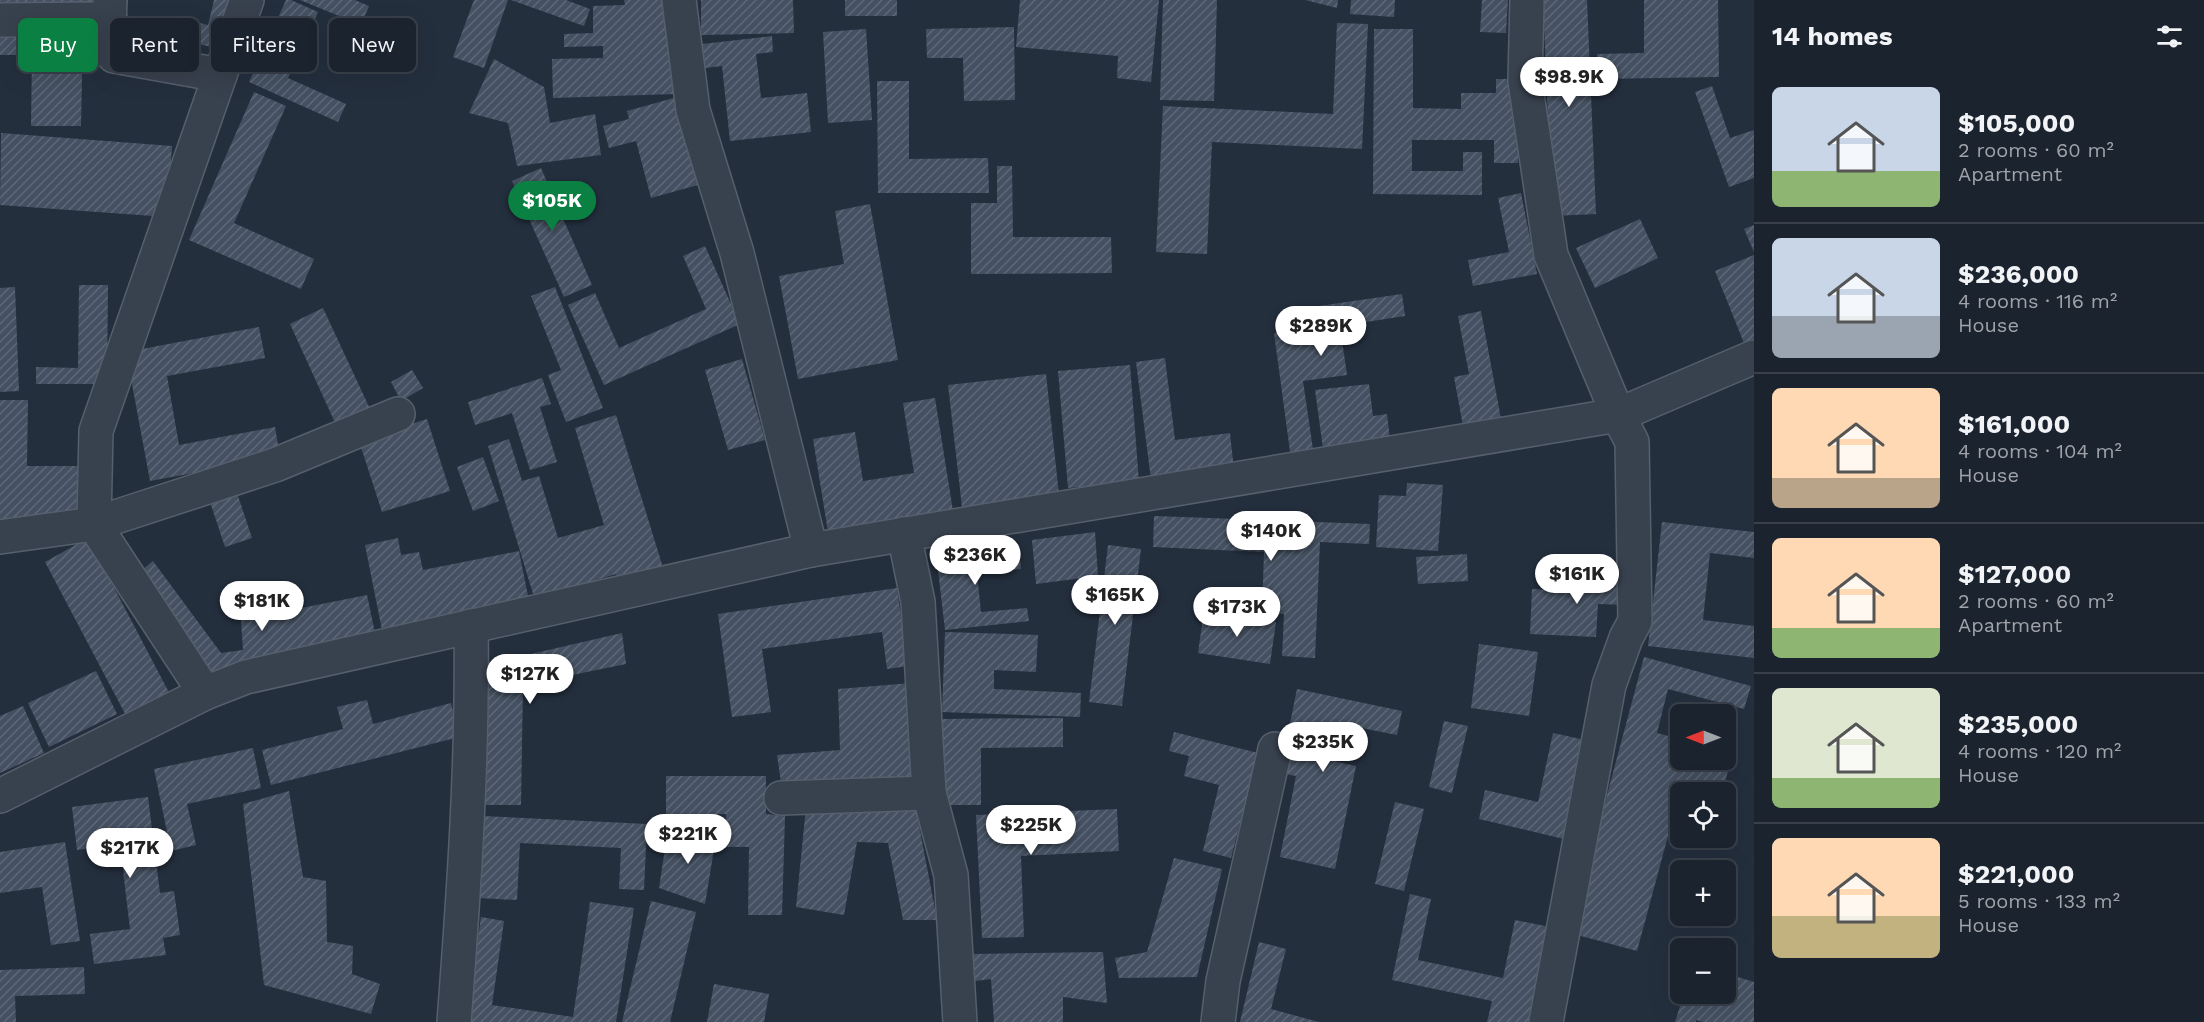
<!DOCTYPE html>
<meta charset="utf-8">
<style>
body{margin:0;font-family:"Work Sans",sans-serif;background:#242b36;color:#f1f3f6;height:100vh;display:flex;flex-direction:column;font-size:22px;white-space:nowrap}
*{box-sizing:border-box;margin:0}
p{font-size:20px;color:#a0a4aa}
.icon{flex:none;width:33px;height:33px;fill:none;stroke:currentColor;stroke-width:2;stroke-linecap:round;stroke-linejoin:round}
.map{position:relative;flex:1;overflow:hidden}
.details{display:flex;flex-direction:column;background:#1b232e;width:450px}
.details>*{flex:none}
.hud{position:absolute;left:18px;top:18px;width:570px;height:54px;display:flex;gap:12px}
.needle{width:39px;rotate:270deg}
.buttons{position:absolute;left:1670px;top:704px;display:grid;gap:12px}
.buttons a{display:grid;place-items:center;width:66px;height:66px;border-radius:9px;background:#1b232e;box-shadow:0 6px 24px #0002,0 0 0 2px #39404a;font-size:30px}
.price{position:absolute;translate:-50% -51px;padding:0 14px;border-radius:21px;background:#fff;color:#222;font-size:20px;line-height:39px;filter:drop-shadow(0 2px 3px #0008)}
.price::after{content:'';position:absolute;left:50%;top:36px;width:18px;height:14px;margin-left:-9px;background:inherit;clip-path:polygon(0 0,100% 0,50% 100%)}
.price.current{background:#0b8043;color:#fff}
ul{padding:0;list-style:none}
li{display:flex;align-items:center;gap:18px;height:150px;padding:0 18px}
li+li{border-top:2px solid #39404a}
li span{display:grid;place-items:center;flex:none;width:168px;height:120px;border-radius:9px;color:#555}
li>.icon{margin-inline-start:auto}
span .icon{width:72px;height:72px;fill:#fffc;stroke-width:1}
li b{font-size:26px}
h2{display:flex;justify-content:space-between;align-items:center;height:72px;padding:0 18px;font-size:26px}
.pill{padding:0 21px;border-radius:9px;background:#1b232e;box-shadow:0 6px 24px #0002,0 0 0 2px #39404a;font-size:21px;line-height:54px}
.pill.current{background:#0b8043;color:#fff}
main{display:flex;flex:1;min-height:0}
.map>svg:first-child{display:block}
</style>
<main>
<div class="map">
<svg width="1754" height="1022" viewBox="0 0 1754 1022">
<defs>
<pattern id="building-hatch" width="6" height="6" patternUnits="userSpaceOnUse" patternTransform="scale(1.5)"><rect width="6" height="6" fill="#455162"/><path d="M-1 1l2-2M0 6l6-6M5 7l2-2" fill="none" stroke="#5d6877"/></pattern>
</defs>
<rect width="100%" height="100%" fill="#242f3e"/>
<!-- building -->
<g fill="url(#building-hatch)">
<path d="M0,0H101V3L0,4Z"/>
<path d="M214,0H232L220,49L171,38L176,17L208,25Z"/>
<path d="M286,0H291L318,12L288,78L346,104L338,122L249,82Z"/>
<path d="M300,0H355L369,6L361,25Z"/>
<path d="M474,0H508L484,68L453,57Z"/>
<path d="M511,0H566L590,9L584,26Z"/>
<path d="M624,0H672L675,94L553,98L552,59L603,58V46L564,47V34L593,33V6L625,5Z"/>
<path d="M701,0H793L794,33L701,35Z"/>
<rect x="845" y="0" width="52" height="16"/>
<path d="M1020,0H1159L1151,82L1117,78L1118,56L1016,47Z"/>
<path d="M1163,0H1217L1214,101L1160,100Z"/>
<path d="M1305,0H1338L1337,8Z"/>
<path d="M1351,0H1395L1394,17L1350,14Z"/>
<path d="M1482,0H1508L1506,33L1480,32Z"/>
<path d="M1543,0H1587L1596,214L1552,216Z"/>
<path d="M1644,0H1718L1719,77L1597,79V54L1644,53Z"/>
<path d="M1337,23L1368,24L1362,149L1212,142L1207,254L1156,252L1163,106L1333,114Z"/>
<path d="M1014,27L1015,100L964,101L963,58H927L926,29Z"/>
<path d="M0,29L83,30L81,126H31L32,55H0Z"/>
<path d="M866,29L872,120L828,123L823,32Z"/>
<path d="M1374,29H1413V108L1461,109V93H1496V79H1519L1518,163H1494V140H1412V171H1463V152H1482V195L1373,194Z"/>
<path d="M772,36L773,52L756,54L761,98L807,93L811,132L730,141L722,66L705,68L702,44Z"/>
<path d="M494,59L544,87L550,123L595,114L601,155L517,166L508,123L469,113Z"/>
<path d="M877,81H909V159L988,158L989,193H878Z"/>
<path d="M1712,86L1730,138L1754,130V178L1729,187L1695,92Z"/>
<path d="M254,92L286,106L234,223L314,259L301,289L189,240Z"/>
<path d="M681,96L705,183L651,198L636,141L609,148L603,126L629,119L627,111Z"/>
<path d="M1,133L172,146L167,217L0,205Z"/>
<path d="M997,166H1012L1013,237H1111L1112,273L971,274V203H997Z"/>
<path d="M541,168L592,285L564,297L512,181Z"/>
<path d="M1521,193L1537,274L1473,286L1468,260L1509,252L1498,198Z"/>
<path d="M870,204L898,360L798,379L779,276L844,264L835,211Z"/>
<path d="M1640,219L1658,258L1595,288L1576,248Z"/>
<path d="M1754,225V252L1744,229Z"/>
<path d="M705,246L740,324L604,385L568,305L595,293L619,348L706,309L683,256Z"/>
<path d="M1754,255V350L1748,353L1715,271Z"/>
<path d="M79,285H108L107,384H36V367L78,368Z"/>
<path d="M15,287L19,391L0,392V288Z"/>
<path d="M555,287L603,408L566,422L548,375L561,370L531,296Z"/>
<path d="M1402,294L1405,316L1340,326L1347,375L1303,381L1314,456L1291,459L1274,333L1308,329L1305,308Z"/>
<path d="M323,308L371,411L337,427L290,324Z"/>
<path d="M1481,311L1501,419L1463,426L1454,377L1469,374L1458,316Z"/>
<path d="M259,327L265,358L167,376L179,445L275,427L280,457L150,481L126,352Z"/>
<path d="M1165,358L1175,440L1230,433L1234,470L1151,480L1136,362Z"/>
<path d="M742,359L765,440L728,450L705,370Z"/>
<path d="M1130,365L1139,482L1068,488L1058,371Z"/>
<path d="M412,370L423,388L401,401L391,382Z"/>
<path d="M1046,374L1059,495L962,507L948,385Z"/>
<path d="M542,378L551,404L540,407L557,462L530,470L512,413L475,425L468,402Z"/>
<path d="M1369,384L1373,416L1387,414L1391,448L1324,456L1315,390Z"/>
<path d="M935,398L953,511L828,532L813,439L855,432L863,481L914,473L903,403Z"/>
<path d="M0,400H28L27,466H80L79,519H0Z"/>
<path d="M616,415L665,574L620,588L616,574L566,589L537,607L488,446L509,439L522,481L539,476L558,538L604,525L575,428Z"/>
<path d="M427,419L450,491L382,512L359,441Z"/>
<path d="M483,457L499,501L473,511L457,467Z"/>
<path d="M1407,483L1443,485L1438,551L1376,547L1379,495L1406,496Z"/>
<path d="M234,484L252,538L225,547L207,493Z"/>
<path d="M1154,516L1370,524L1369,544L1320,542L1315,658L1282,656L1284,614L1262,613L1264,552L1153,547Z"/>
<path d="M1662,522L1754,532V558L1710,553L1703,620L1754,626V658L1648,646Z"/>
<path d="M1095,532L1098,576L1036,584L1032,540Z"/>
<path d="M88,538L174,702L131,725L45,562Z"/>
<path d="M398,538L401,555L419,552L423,570L519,551L529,601L382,630L365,545Z"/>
<path d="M1019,544L1021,569L977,573L981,612L1027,608L1029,621L945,630L936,553Z"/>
<path d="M1108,545L1141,549L1122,706L1089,702Z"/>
<path d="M1467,554L1468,581L1418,584L1416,557Z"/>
<path d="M153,561L221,653L243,650L241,620L367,595L378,647L204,682L131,579Z"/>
<path d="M1599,565L1627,566L1626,605L1598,604L1596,637L1530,634L1532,589L1597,591Z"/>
<path d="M897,588L908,666L887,669L882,632L762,649L771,712L732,717L718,614Z"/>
<path d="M1204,611L1276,622L1270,664L1198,653Z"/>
<path d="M945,632L1038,635L1036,672L994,670V689L1081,693L1080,717L942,712Z"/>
<path d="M622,633L626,664L523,685L521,805H485L487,664Z"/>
<path d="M1479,644L1538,652L1529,716L1471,708Z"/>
<path d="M1644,657L1751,686L1744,709L1668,689L1657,733L1680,739V759H1725V752L1733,754L1722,792H1680V800L1678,799L1637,951L1570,933Z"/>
<path d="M96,671L117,714L49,747L28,703Z"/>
<path d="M912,683L916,780L782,789L777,755L840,750L838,689Z"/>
<path d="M1297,689L1402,711L1397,735L1336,723L1329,760L1356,766L1335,869L1280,857L1296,776L1280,773Z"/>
<path d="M367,700L373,724L451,703L459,737L271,785L262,750L343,729L337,707Z"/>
<path d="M23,706L44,753L0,773V716Z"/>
<path d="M1063,718V747L981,748V805H942V719Z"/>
<path d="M1444,721L1468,726L1452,793L1429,787Z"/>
<path d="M1174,732L1258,753L1231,858L1203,851L1219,785L1184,776L1189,756L1169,751Z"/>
<path d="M1553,733L1590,741L1568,840L1479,819L1485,790L1538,802Z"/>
<path d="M253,748L261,788L187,804L196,845L171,851L154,769Z"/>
<path d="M666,776H766V814L785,816L782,915H748L749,847H725L726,814H666Z"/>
<path d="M289,791L303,877L326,881L327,942L353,946L352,974L380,984L371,1014L264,985L243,804Z"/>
<path d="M148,797L160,893L174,891L180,935L163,938L166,955L94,964L90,934L130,929L120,845L77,850L72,807Z"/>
<path d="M1395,802L1424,809L1404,891L1375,884Z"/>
<path d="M915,804L937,920H903L888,843L857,842L844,915L796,907L806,807Z"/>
<path d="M1117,809L1119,851L1021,856L1024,937L982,938L976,815Z"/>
<path d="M482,816L647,824L644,890L619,889L621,848L520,843L517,900L479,898Z"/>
<path d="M668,829L716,837L705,904L659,888Z"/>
<path d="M65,842L80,941L51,945L42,887L0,893V852Z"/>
<path d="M1174,858L1222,869L1197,977L1119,978L1115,958L1147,952Z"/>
<path d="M1410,894L1431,899L1418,960L1503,978L1515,920L1550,927L1530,1022H1487L1492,1001L1392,980Z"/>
<path d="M651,901L696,912L670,1022H622Z"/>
<path d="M590,902L634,908L616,1022H466L481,917L504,921L492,1005L573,1017Z"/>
<path d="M1259,942L1286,949L1271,1009L1319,1022H1240Z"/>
<path d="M1103,952L1107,1003L1063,997V1022H994L991,979L975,981L973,954Z"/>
<path d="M84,967L85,994L15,996L16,1022H0V970Z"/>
<path d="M1725,973L1754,982V1022H1703L1696,1020V1022H1675L1684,993H1725Z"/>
<path d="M714,984L769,994L764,1022H707Z"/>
</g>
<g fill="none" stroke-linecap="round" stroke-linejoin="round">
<!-- street casing -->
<g stroke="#565f6c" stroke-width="36">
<g id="street">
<path d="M110,0L108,49L114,56L220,75L247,0"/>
<path d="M679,0L693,110L737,253L811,550"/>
<path d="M1527,0L1525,81L1551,255L1618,415L1632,442L1635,621L1626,638L1609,685L1546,1022"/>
<path d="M0,20L110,19"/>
<path d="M904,534L918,602L929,793L951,875L960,1022"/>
<path d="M0,537L94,524L96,431L220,75"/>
<path d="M205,693L94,524L275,465L398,414"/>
<path d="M0,796L205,693L246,677L811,550L1618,415L1754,357"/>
<path d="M781,798L929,793"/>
<path d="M454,1022C464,890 473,759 471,626"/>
<path d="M1218,1022L1223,981L1275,749"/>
</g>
</g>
<!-- street -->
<use href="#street" stroke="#38414e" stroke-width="33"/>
</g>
</svg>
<div class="buttons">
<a><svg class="needle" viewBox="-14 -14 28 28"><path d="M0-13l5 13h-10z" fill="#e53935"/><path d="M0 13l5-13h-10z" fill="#a0a4aa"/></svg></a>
<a><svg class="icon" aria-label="locate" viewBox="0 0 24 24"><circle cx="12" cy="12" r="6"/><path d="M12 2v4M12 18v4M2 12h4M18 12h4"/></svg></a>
<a>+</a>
<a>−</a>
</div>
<b class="price" style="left:1569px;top:108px">$98.9K</b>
<b class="price current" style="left:552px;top:232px">$105K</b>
<b class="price" style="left:1321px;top:357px">$289K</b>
<b class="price" style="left:1271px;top:562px">$140K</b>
<b class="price" style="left:975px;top:586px">$236K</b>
<b class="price" style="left:1577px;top:605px">$161K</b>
<b class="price" style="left:1115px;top:626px">$165K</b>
<b class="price" style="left:262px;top:632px">$181K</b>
<b class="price" style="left:1237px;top:638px">$173K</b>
<b class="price" style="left:530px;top:705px">$127K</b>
<b class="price" style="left:1323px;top:773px">$235K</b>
<b class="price" style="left:1031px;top:856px">$225K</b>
<b class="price" style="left:688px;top:865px">$221K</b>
<b class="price" style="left:130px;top:879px">$217K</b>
<div class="hud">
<a class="pill current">Buy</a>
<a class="pill">Rent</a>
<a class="pill">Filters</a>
<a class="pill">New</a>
</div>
</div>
<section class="details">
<h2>14 homes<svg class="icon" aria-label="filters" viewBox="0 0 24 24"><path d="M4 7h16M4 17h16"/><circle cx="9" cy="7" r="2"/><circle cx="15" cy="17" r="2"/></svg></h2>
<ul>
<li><span style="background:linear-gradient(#c9d6e8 70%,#8fb573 0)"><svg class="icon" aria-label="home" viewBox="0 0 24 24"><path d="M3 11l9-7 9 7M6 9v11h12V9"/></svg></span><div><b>$105,000</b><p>2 rooms · 60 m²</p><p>Apartment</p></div></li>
<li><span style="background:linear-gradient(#c9d6e8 65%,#9aa5b1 0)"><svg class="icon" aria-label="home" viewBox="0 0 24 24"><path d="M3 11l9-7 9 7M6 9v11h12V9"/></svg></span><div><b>$236,000</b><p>4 rooms · 116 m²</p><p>House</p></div></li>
<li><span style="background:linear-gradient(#ffd9b3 75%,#b9a48a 0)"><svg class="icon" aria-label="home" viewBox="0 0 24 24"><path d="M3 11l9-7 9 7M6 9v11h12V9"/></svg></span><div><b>$161,000</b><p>4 rooms · 104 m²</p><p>House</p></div></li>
<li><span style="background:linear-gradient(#ffd9b3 75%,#8fb573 0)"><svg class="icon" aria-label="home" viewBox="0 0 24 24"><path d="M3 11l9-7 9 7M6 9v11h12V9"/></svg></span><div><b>$127,000</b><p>2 rooms · 60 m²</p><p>Apartment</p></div></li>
<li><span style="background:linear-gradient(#dfe7d0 75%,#8fb573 0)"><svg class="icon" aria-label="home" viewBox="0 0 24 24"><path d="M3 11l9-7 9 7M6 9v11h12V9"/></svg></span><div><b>$235,000</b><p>4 rooms · 120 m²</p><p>House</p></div></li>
<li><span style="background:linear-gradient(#ffd9b3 65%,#c2b280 0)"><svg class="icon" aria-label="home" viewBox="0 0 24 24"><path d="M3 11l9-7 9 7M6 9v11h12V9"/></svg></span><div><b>$221,000</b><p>5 rooms · 133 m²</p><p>House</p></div></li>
</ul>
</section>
</main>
